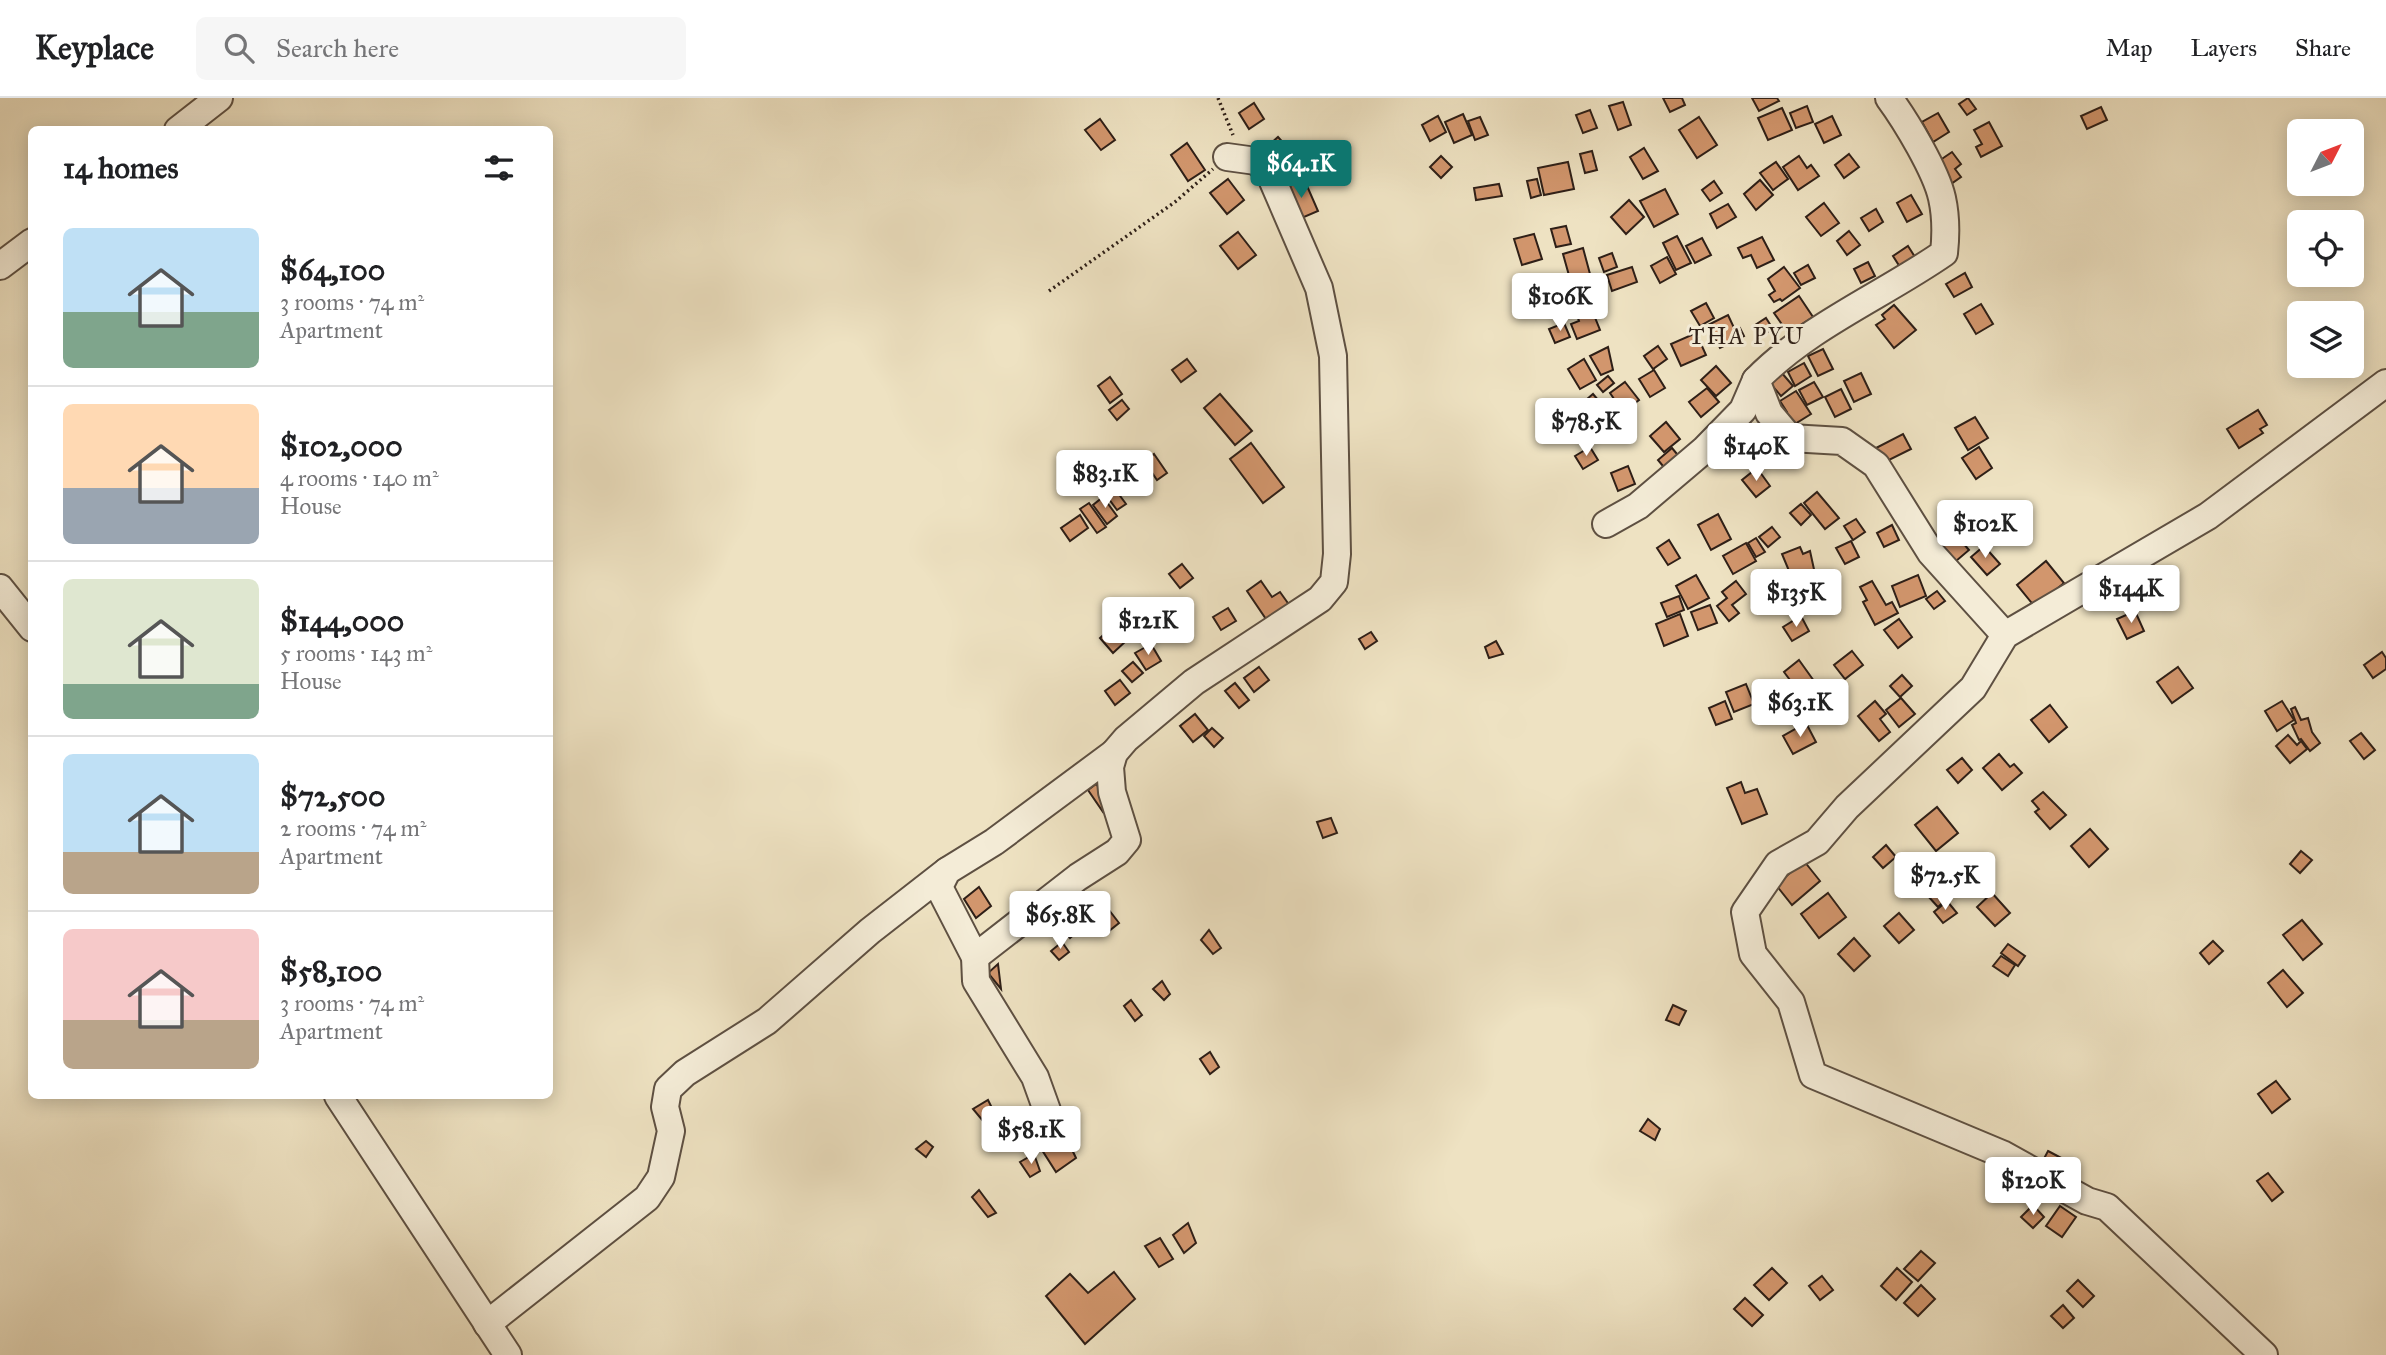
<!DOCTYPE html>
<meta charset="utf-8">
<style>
body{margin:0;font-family:"IM FELL Great Primer",serif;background:#f6f6f6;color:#202124;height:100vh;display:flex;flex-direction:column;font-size:26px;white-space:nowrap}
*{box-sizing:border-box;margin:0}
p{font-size:23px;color:#757577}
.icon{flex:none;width:38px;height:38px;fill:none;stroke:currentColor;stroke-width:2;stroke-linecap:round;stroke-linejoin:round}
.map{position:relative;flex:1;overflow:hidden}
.details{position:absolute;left:28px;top:28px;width:525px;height:973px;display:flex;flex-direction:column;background:#fff;border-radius:10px;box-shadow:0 4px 18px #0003}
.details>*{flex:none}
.needle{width:46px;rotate:48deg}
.buttons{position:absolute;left:2287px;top:21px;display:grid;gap:14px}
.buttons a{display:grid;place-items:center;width:77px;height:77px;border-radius:10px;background:#fff;box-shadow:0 4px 18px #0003;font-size:35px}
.price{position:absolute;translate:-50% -60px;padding:0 16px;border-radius:7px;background:#fff;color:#222;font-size:23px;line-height:46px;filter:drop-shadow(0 2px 4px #0008)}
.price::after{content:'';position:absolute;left:50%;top:42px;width:21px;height:16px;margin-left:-10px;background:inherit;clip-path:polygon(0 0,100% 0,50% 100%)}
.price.current{background:#0f766e;color:#fff}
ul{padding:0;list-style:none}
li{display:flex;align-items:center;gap:21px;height:175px;padding:0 35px}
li+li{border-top:2px solid #e0e0e0}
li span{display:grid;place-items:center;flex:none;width:196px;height:140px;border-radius:10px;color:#555}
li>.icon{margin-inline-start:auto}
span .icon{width:84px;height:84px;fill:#fffc;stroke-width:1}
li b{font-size:30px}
h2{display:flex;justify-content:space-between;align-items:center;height:84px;padding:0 35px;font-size:30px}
header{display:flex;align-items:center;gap:42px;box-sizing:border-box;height:98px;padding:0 35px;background:#fff;border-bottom:2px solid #e0e0e0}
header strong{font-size:33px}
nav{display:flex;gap:38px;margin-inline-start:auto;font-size:24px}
.search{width:490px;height:63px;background:#f6f6f6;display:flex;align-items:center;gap:18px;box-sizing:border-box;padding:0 24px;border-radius:10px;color:#757577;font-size:26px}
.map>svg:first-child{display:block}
</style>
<header>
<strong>Keyplace</strong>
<div class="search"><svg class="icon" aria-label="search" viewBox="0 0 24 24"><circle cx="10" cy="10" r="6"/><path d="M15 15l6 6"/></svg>Search here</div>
<nav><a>Map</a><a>Layers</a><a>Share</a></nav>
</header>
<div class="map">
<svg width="2386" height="1257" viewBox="0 0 2386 1257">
<rect width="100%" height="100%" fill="#eee2c2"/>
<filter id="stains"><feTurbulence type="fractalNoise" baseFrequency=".00286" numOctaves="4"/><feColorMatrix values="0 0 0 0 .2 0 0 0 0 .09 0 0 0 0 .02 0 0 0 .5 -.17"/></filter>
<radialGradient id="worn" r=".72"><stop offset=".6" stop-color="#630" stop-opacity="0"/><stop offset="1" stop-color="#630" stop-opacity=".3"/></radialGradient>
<!-- building -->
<g fill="#d2966d" stroke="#2e1f17" stroke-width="2">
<path d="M1663,0H1682L1685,7L1670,14Z"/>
<path d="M1752,0H1777L1779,3L1759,13Z"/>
<path d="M1968,0L1976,11L1967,17L1959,6Z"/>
<path d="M1623,4L1631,27L1618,32L1609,8Z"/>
<path d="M1254,5L1264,21L1249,31L1239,15Z"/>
<path d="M1807,8L1813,24L1796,30L1790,15Z"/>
<path d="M2101,9L2107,22L2087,31L2081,18Z"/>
<path d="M1782,10L1792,32L1768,42L1758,20Z"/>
<path d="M1590,12L1597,30L1583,35L1576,17Z"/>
<path d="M1938,15L1949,34L1933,44L1922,24Z"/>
<path d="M1463,16L1472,37L1454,45L1445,24Z"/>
<path d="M1438,18L1446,34L1430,43L1422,27Z"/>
<path d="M1832,18L1841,37L1824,45L1815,26Z"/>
<path d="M1480,19L1488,37L1475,42L1468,23Z"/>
<path d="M1699,19L1717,47L1697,60L1679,32Z"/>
<path d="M1100,21L1115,42L1101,52L1085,32Z"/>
<path d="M1989,24L2002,48L1981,59L1976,49L1982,46L1974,32Z"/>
<path d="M1278,39L1287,49L1267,67L1258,57Z"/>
<path d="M1187,45L1205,72L1188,83L1171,57Z"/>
<path d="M1644,50L1658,73L1643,81L1630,59Z"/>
<path d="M1592,53L1597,72L1585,75L1580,56Z"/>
<path d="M1952,54L1961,66L1955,71L1961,79L1948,88L1933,67Z"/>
<path d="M1849,56L1859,69L1844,80L1835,67Z"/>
<path d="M1441,58L1452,69L1441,80L1430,69Z"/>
<path d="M1799,58L1807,70L1811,67L1819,78L1798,92L1783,69Z"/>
<path d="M1568,64L1574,91L1544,97L1538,70Z"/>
<path d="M1776,64L1788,81L1773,92L1760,75Z"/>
<path d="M1228,81L1244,102L1227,116L1210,95Z"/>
<path d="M1304,81L1318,113L1297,122L1283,91Z"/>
<path d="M1537,81L1541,97L1531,100L1527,83Z"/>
<path d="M1760,82L1773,97L1756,112L1744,96Z"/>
<path d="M1714,83L1722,95L1710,103L1702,92Z"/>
<path d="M1499,86L1502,98L1476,102L1474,90Z"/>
<path d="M1665,91L1678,116L1654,129L1640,103Z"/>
<path d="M1911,97L1922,116L1907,124L1897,105Z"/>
<path d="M1629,102L1644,119L1626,136L1611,119Z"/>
<path d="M1824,105L1839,125L1821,138L1806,119Z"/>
<path d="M1728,106L1736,119L1717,130L1710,116Z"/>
<path d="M1876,111L1883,124L1869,133L1861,120Z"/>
<path d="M1566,128L1571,146L1556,149L1551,131Z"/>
<path d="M1849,133L1860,147L1847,157L1837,143Z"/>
<path d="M1238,134L1256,157L1238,171L1220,148Z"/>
<path d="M1534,136L1542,161L1522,167L1514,141Z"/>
<path d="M1677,138L1691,165L1676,172L1663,145Z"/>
<path d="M1762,139L1774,162L1757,170L1751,157L1743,160L1738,150Z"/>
<path d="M1702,140L1711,157L1695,165L1686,148Z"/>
<path d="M1908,148L1915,159L1900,169L1893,158Z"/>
<path d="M1583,150L1590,176L1570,181L1563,156Z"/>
<path d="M1612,155L1617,169L1604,174L1599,160Z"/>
<path d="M1667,159L1676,176L1660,185L1651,168Z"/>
<path d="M1868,164L1875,178L1861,185L1854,171Z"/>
<path d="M1808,167L1815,180L1801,187L1794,175Z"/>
<path d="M1632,169L1637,184L1612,193L1607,177Z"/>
<path d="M1784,169L1800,190L1782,203L1780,201L1774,204L1769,197L1775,193L1768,181Z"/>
<path d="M1965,175L1972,189L1954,199L1946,186Z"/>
<path d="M1544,187L1549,211L1532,214L1528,190Z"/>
<path d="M1799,198L1813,219L1788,235L1774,215Z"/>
<path d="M1706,205L1714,220L1700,228L1691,213Z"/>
<path d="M1981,206L1993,226L1976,236L1964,216Z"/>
<path d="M1596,207L1599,215L1594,217L1600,232L1577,241L1571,226L1579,223L1576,215Z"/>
<path d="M1894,207L1916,232L1894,250L1876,227L1885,221L1882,217Z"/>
<path d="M1728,217L1735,232L1740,230L1744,238L1720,250L1708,227Z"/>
<path d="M1766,220L1773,231L1761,238L1755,227Z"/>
<path d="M1564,225L1570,239L1555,245L1549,231Z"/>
<path d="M1696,235L1706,257L1681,268L1671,246Z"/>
<path d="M1658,248L1667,261L1653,271L1644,258Z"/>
<path d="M1608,249L1613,272L1601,277L1590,258Z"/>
<path d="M1823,251L1833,271L1818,278L1808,258Z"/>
<path d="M1187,261L1196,273L1181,284L1172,272Z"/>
<path d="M1584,261L1596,282L1580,291L1568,271Z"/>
<path d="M1804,265L1811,278L1795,288L1788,274Z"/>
<path d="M1716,268L1731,285L1716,298L1701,282Z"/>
<path d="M1654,272L1665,290L1650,299L1639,281Z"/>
<path d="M1781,274L1793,288L1781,298L1769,284Z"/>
<path d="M1861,275L1871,296L1854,304L1844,283Z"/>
<path d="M1608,278L1614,285L1603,294L1597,287Z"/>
<path d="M1110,279L1122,296L1110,305L1098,288Z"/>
<path d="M1625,284L1639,302L1623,314L1610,295Z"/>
<path d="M1814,284L1823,299L1807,307L1799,292Z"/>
<path d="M1707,290L1719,304L1701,319L1689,304Z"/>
<path d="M1841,291L1851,311L1835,319L1825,299Z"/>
<path d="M1796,293L1811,316L1790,329L1783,317L1787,314L1780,303Z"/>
<path d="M1220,296L1252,333L1235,347L1204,310Z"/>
<path d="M1593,296L1603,308L1590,319L1580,307Z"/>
<path d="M1122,302L1129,311L1117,322L1109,312Z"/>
<path d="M2258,312L2267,327L2260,331L2263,335L2239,350L2227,331Z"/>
<path d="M1975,319L1988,340L1968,352L1955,330Z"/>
<path d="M1666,324L1680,341L1664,354L1650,338Z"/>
<path d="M1750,325L1765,343L1740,369L1724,351Z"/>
<path d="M1903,336L1911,351L1883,365L1876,350Z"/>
<path d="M1251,345L1284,389L1263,405L1230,361Z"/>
<path d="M1590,349L1598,362L1583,371L1575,358Z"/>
<path d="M1979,349L1992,370L1976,381L1962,360Z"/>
<path d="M1672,350L1682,362L1667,373L1658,362Z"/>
<path d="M1154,356L1167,375L1157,382L1144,363Z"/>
<path d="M1628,368L1635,386L1618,393L1611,375Z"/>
<path d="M1757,370L1770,388L1756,399L1742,382Z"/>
<path d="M1115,391L1126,406L1117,412L1106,397Z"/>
<path d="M1817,394L1839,420L1825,431L1804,405Z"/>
<path d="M1103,399L1117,418L1107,426L1093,407Z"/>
<path d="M1089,405L1106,429L1097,435L1080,411Z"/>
<path d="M1801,406L1811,417L1801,427L1790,415Z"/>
<path d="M1718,416L1731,441L1711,452L1698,427Z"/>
<path d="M1080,417L1088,430L1070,443L1061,430Z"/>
<path d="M1856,421L1865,434L1853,442L1844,428Z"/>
<path d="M1892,427L1899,442L1884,449L1877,435Z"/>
<path d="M1772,429L1780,439L1768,449L1759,439Z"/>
<path d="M1951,431L1969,452L1949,469L1936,444Z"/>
<path d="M1756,440L1765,454L1756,459L1748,445Z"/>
<path d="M1669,442L1680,460L1668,467L1657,450Z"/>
<path d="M1851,443L1859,459L1845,466L1836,450Z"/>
<path d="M1746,445L1756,463L1733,476L1723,458Z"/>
<path d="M1984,448L2000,466L1987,477L1971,459Z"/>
<path d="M1800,449L1803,456L1810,453L1815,476L1794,485L1782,456Z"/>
<path d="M2046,463L2064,485L2035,509L2017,487Z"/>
<path d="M1182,466L1193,480L1180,490L1169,476Z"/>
<path d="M1696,477L1709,500L1688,511L1676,488Z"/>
<path d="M1918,477L1926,498L1900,509L1892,488Z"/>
<path d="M1261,483L1272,499L1280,494L1290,508L1268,524L1247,493Z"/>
<path d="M1736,483L1746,496L1732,507L1739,515L1729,523L1717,508L1727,500L1722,494Z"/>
<path d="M1872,483L1886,507L1892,504L1898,515L1875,527L1863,504L1867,502L1860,489Z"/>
<path d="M1937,493L1945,503L1934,511L1926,501Z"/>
<path d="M1679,498L1684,512L1667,519L1661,505Z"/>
<path d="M1710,507L1717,525L1698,532L1691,514Z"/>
<path d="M1228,510L1236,523L1221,532L1213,519Z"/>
<path d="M2135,513L2144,533L2127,541L2117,521Z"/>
<path d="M1680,516L1688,538L1664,548L1656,526Z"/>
<path d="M1801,518L1809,533L1792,543L1783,529Z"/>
<path d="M1899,521L1912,539L1898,550L1884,532Z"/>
<path d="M1113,528L1126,543L1113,555L1100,540Z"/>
<path d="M1371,534L1377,543L1365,551L1359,541Z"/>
<path d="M1496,543L1503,556L1489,560L1485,549Z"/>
<path d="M1151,546L1161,563L1146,572L1135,555Z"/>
<path d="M1852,553L1863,567L1845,581L1834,567Z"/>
<path d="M2382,554L2386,560V571L2373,580L2364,567Z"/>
<path d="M1799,562L1814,583L1799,594L1784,574Z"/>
<path d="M1133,564L1143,575L1132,584L1122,573Z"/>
<path d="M1259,569L1269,582L1254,594L1244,580Z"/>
<path d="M2178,569L2193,590L2172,605L2157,584Z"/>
<path d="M1902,577L1912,588L1900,599L1890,588Z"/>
<path d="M1120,582L1130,595L1115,607L1105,593Z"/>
<path d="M1235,585L1249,602L1239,610L1225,593Z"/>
<path d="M1746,586L1754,606L1734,614L1726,594Z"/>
<path d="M1822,596L1832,610L1819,619L1809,604Z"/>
<path d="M1901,600L1915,616L1899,629L1886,612Z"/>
<path d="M1725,603L1732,621L1716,627L1709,610Z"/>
<path d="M1875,603L1886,616L1880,621L1890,634L1879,643L1858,618Z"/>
<path d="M2282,603L2294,622L2277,633L2265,613Z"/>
<path d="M2050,607L2067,629L2049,644L2031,622Z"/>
<path d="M2295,609L2301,622L2308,620L2312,634L2320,645L2310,653L2301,641L2299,642L2292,627L2296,625L2291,611Z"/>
<path d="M1195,616L1208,632L1193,644L1180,628Z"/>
<path d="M1806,625L1816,644L1793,656L1783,638Z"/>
<path d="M1212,630L1223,640L1214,649L1204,638Z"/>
<path d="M2361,635L2375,652L2364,661L2350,643Z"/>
<path d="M2288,637L2297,647L2301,643L2307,651L2290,665L2276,648Z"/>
<path d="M1999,656L2010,669L2014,666L2022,675L2002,692L1983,670Z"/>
<path d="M1962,660L1972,672L1958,685L1947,672Z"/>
<path d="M1741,684L1745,695L1757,691L1767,716L1742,726L1727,690Z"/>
<path d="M1096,686L1112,706L1103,714L1088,692Z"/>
<path d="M2043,694L2066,717L2050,731L2035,714L2039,711L2032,703Z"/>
<path d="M1937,709L1958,735L1936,753L1915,727Z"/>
<path d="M1331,720L1337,735L1323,740L1317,724Z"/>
<path d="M2090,731L2108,751L2089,769L2071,748Z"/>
<path d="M1886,747L1896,759L1883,770L1873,759Z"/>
<path d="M2301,753L2312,762L2300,775L2290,766Z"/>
<path d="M1804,763L1820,783L1792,807L1776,787Z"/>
<path d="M1939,786L1951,797L1938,809L1927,797Z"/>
<path d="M979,789L991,808L976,820L964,801Z"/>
<path d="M1828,795L1846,819L1819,840L1801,816Z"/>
<path d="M1992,795L2010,815L1995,828L1977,809Z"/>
<path d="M1947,803L1957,815L1943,825L1934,814Z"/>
<path d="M1109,812L1119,825L1109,833L1099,819Z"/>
<path d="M1899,815L1914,832L1899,845L1884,828Z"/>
<path d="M1072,818L1081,830L1070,840L1060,828Z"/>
<path d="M2302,822L2322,846L2303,862L2283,837Z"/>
<path d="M1209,832L1221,850L1213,856L1201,842Z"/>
<path d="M1854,840L1870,858L1854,873L1838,856Z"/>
<path d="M2213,843L2223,853L2209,866L2200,855Z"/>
<path d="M1062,844L1069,854L1059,862L1051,853Z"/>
<path d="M2008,846L2025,858L2018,868L2001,855Z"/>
<path d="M2001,858L2015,867L2008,878L1993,868Z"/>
<path d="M998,866L1001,891L988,875Z"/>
<path d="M2283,872L2303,895L2287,909L2268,885Z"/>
<path d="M1162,883L1170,896L1164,902L1153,891Z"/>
<path d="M1131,902L1142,917L1135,923L1124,908Z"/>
<path d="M1673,907L1686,913L1679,927L1666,922Z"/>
<path d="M1210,954L1219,969L1210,976L1200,961Z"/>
<path d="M2276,983L2290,1001L2272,1015L2258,996Z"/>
<path d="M988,1002L995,1016L983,1023L973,1011Z"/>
<path d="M1648,1021L1660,1031L1655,1042L1640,1033Z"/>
<path d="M1066,1039L1076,1060L1056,1074L1042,1052Z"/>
<path d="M926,1043L933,1049L926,1059L916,1051Z"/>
<path d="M2048,1053L2067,1063L2058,1080L2039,1070Z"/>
<path d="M1034,1056L1040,1073L1030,1079L1020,1064Z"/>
<path d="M2268,1075L2283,1094L2272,1103L2257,1083Z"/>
<path d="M979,1092L996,1115L988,1119L972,1099Z"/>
<path d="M2033,1107L2044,1119L2033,1130L2021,1119Z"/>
<path d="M2060,1108L2076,1119L2062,1139L2046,1128Z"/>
<path d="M1188,1125L1196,1145L1184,1155L1173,1137Z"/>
<path d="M1160,1140L1173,1161L1159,1169L1145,1148Z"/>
<path d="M1921,1153L1935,1165L1918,1183L1904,1171Z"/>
<path d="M1772,1170L1787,1185L1769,1202L1754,1187Z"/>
<path d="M1897,1170L1912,1184L1896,1202L1881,1188Z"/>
<path d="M1114,1174L1135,1201L1085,1246L1046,1198L1070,1176L1088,1195Z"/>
<path d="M1822,1178L1833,1192L1820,1202L1809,1188Z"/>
<path d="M2078,1182L2094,1198L2083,1209L2067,1193Z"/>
<path d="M1921,1187L1935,1201L1918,1218L1904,1205Z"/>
<path d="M1745,1200L1763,1217L1752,1228L1734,1211Z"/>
<path d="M2063,1207L2074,1220L2063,1230L2051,1218Z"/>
</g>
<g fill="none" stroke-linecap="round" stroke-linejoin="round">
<!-- minor casing -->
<g stroke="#5e5042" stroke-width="30">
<g id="minor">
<path d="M1889,0C1906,23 1936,73 1942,100C1946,118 1946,137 1944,155C1882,198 1810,227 1756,282L1769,315L1790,340L1842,343L1876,367L1931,455L2005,537"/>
<path d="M178,32L219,0"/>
<path d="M0,168L32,144"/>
<path d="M1606,426L1638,408L1704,352L1743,312L1756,282"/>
<path d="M0,490L32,530"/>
<path d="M975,859L1078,779L1117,754L1127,742L1112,694L1110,669L1114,655L1126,641L1194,584L1320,501L1334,484L1337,456L1333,258L1319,190L1269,74L1256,63L1227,59"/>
<path d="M338,998L508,1257"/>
<path d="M1053,1029L1035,979L976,883L975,859L939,789L947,773L994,744L1114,655"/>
<path d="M487,1226L647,1100L661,1079L671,1033L665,1009L668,991L685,975L767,923L870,833L947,773"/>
<path d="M2264,1257L2107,1109L2087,1103L2002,1056L1813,977L1791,904L1753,856L1745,814L1778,766L1817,744L1847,709L1973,590L2005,537L2208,418L2386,285"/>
</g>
</g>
<!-- path -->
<g stroke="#2e1f17" stroke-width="3.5" stroke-dasharray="2 3.5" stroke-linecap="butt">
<path d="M1218,0L1233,37"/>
<path d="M1049,193L1175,104L1213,71"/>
</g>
<!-- minor -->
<use href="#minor" stroke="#f4ecd7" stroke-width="26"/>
</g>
<g text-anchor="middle" stroke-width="6" stroke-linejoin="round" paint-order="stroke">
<!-- quarter labels -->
<g font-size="23" letter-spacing="2" fill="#2e1f17" stroke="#f4ecd7">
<text x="1747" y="246">THA PYU</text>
</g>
</g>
<rect width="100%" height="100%" filter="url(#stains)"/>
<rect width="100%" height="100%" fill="url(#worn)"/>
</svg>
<div class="buttons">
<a><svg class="needle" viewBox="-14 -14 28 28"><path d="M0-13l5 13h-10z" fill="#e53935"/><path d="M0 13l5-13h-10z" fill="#757577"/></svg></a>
<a><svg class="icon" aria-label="locate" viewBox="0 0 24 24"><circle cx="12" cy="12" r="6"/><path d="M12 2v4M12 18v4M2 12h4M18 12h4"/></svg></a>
<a><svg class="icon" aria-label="layers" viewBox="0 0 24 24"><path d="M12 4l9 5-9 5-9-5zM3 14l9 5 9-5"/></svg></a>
</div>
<b class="price current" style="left:1301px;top:102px">$64.1K</b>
<b class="price" style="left:1560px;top:235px">$106K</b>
<b class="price" style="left:1586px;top:360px">$78.5K</b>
<b class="price" style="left:1756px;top:385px">$140K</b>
<b class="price" style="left:1105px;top:412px">$83.1K</b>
<b class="price" style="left:1985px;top:462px">$102K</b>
<b class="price" style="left:2131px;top:527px">$144K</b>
<b class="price" style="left:1796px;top:531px">$135K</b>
<b class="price" style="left:1148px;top:559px">$121K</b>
<b class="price" style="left:1800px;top:641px">$63.1K</b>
<b class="price" style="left:1945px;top:814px">$72.5K</b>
<b class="price" style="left:1060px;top:853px">$65.8K</b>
<b class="price" style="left:1031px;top:1068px">$58.1K</b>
<b class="price" style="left:2033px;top:1119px">$120K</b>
<section class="details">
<h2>14 homes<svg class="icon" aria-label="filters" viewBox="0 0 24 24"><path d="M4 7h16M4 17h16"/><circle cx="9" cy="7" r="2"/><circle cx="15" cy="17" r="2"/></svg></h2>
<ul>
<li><span style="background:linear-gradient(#bfe0f5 60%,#7fa58c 0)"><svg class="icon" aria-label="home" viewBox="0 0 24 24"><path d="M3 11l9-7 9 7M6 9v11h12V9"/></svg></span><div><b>$64,100</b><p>3 rooms · 74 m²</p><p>Apartment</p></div></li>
<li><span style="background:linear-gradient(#ffd9b3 60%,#9aa5b1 0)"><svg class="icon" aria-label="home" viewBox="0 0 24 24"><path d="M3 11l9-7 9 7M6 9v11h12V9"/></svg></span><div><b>$102,000</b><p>4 rooms · 140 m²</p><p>House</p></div></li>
<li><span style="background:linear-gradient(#dfe7d0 75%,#7fa58c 0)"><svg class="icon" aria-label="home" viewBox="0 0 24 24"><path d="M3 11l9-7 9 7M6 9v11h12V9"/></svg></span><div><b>$144,000</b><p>5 rooms · 143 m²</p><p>House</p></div></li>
<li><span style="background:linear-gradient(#bfe0f5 70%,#b9a48a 0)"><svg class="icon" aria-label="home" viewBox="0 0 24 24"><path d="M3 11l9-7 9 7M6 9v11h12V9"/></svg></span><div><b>$72,500</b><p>2 rooms · 74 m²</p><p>Apartment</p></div></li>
<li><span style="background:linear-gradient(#f6c9c9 65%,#b9a48a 0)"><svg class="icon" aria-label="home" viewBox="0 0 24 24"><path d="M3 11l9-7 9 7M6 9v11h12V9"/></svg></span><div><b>$58,100</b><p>3 rooms · 74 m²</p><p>Apartment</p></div></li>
</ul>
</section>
</div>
